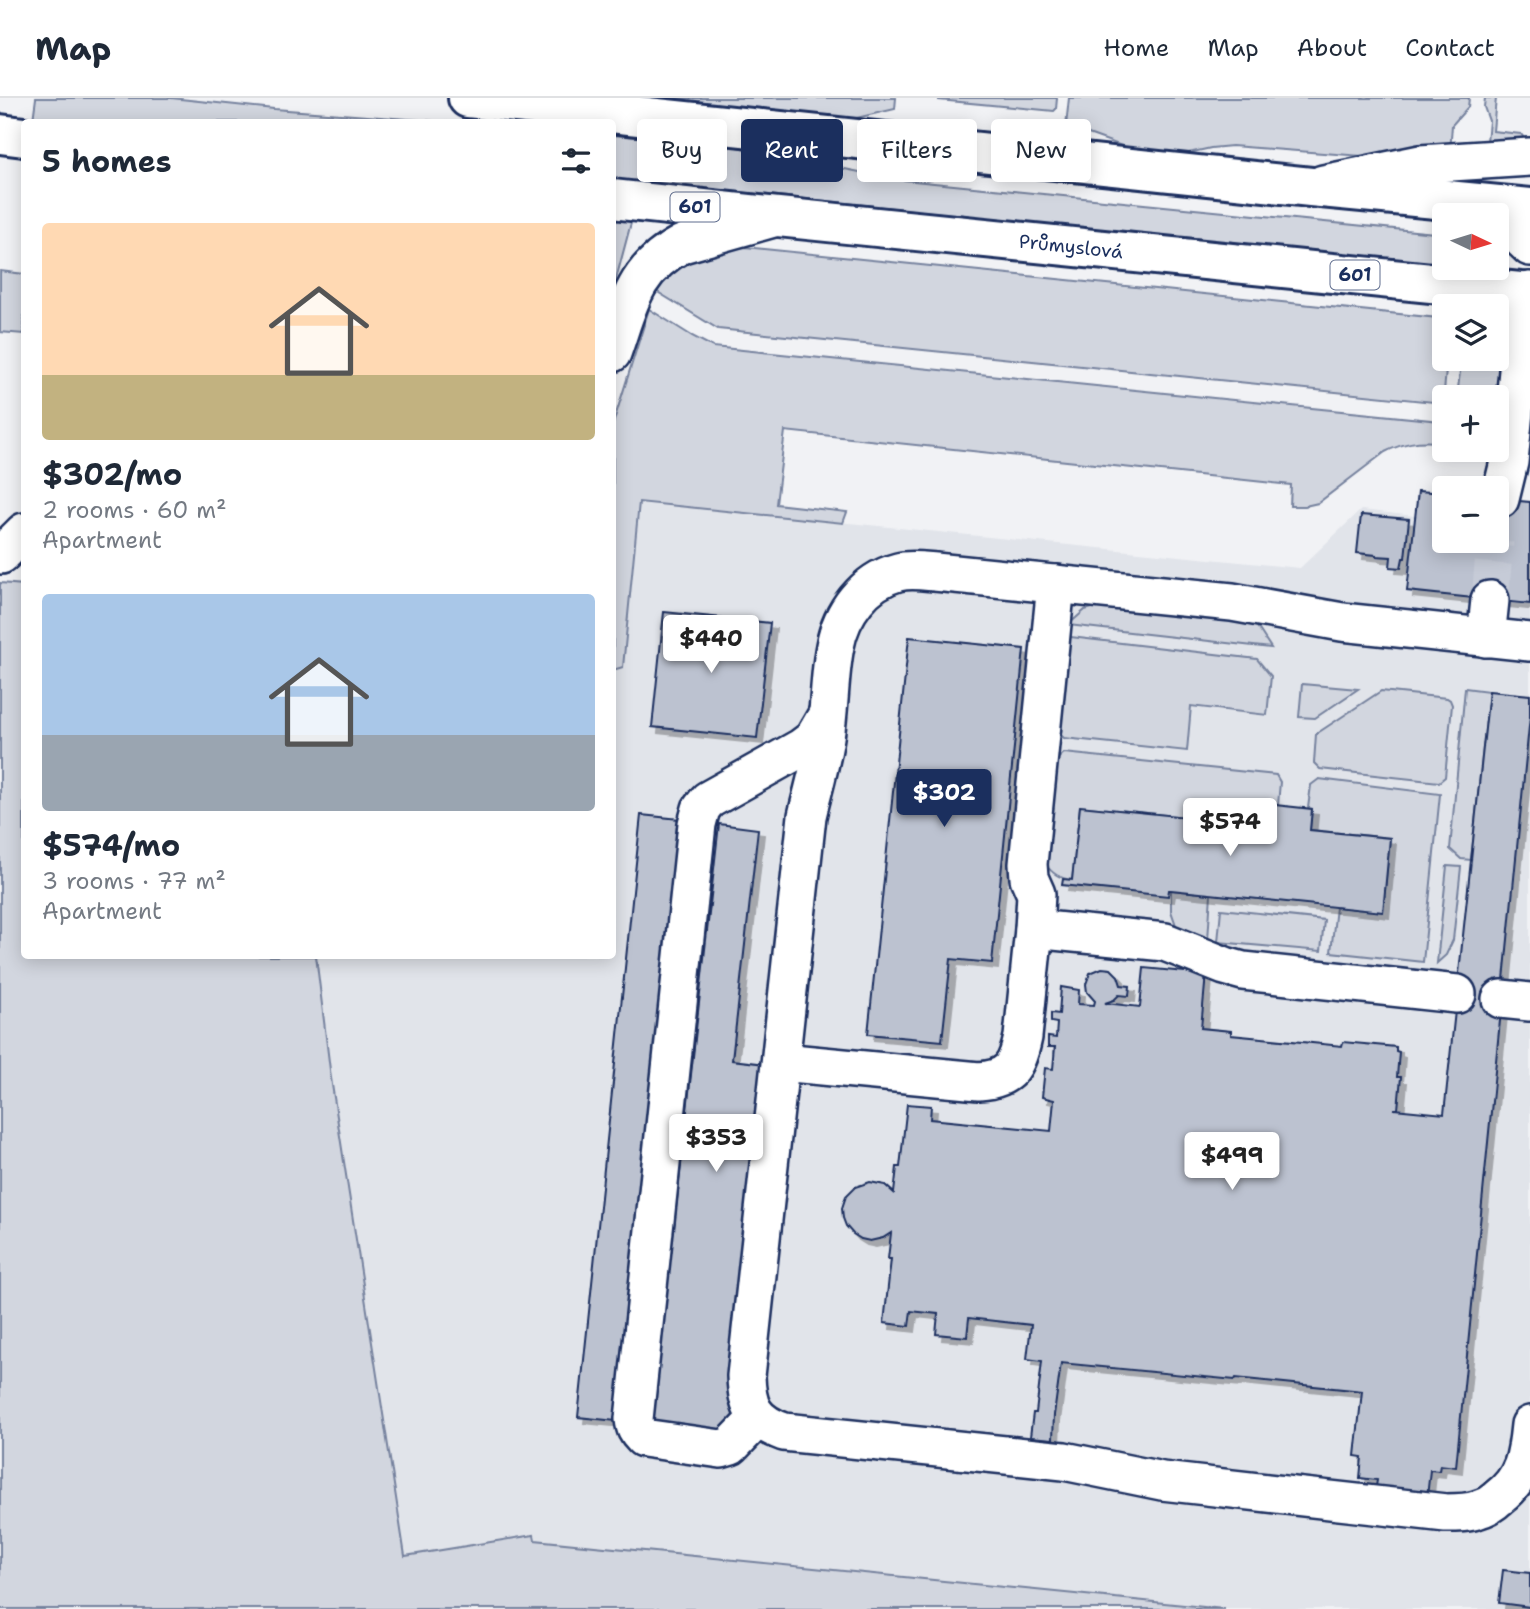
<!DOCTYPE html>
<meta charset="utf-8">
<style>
body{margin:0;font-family:"Shantell Sans",sans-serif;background:#f6f6f7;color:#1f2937;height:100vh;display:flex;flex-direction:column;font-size:26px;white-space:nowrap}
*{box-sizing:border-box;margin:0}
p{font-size:23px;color:#747a83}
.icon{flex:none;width:38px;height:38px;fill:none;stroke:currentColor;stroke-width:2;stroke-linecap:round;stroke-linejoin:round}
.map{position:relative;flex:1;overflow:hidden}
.sheet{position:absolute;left:21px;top:21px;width:595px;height:840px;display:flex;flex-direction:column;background:#fff;border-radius:7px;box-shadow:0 4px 18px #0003}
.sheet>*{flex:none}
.hud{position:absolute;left:637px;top:21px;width:665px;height:63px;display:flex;gap:14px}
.needle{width:46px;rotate:94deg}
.fabs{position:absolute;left:1432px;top:105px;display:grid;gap:14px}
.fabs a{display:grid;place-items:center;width:77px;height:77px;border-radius:7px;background:#fff;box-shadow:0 4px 18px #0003;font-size:35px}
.price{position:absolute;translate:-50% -60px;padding:0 16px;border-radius:7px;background:#fff;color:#222;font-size:23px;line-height:46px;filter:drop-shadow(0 2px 4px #0008)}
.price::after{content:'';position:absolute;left:50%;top:42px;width:21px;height:16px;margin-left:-10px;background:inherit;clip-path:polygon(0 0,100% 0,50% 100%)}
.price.selected{background:#1b2f5e;color:#fff}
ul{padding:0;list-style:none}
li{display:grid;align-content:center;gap:14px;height:371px;padding:0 21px}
li span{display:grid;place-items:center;height:217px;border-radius:7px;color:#555}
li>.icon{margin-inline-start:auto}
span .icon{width:126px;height:126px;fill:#fffc;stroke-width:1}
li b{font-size:30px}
h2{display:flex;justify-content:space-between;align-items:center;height:84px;padding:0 21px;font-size:30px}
.tag{padding:0 24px;border-radius:7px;background:#fff;box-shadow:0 4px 18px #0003;font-size:24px;line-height:63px}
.tag.selected{background:#1b2f5e;color:#fff}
header{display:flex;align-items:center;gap:42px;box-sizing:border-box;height:98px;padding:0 35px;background:#fff;border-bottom:2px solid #e0e1e3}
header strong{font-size:33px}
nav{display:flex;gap:38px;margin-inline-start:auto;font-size:24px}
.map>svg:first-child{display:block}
</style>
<header>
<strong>Map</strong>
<nav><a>Home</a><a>Map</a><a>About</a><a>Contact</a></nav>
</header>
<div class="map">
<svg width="1530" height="1511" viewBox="0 0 1530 1511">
<defs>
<filter id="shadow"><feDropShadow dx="6" dy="6" stdDeviation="0" flood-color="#0004"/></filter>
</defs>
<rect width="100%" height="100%" fill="#f1f2f5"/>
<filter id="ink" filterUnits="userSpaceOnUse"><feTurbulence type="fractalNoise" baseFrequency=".0143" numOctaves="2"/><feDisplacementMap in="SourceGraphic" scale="14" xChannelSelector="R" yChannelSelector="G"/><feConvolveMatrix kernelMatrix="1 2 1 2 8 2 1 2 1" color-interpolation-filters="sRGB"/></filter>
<g filter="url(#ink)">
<!-- built -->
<path fill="#e1e4ea" d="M1418,393L1444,395V443H1496L1530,404V1511H1224L534,1442V1437L405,1458L331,980L316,858H612L613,572L623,569L638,404L1300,470L1361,412L1415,418Z"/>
<!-- green -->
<g fill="#d2d6df" stroke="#76829e" stroke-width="2">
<path d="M36,0H171L274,11L447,24H59L33,22Z"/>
<path d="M631,0H896L895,11L848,22Z"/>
<path d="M939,0H1057L1056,11L1054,13L939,2Z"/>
<path d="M1069,0H1469L1468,9L1452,27L1450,55L1362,58L1232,48L1211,50L1184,56L1133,52L1066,28Z"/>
<path d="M1485,0H1496L1493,33L1521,36L1524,40L1522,46L1486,54L1489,23L1484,9Z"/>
<path d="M612,37L717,45L894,81L1444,136L1442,167L613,81Z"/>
<path d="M613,119L632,121L615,185L613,186Z"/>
<path d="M744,149L1438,220L1435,253L1446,272L1443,305L718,231L656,193C662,186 667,177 674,171C693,154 720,152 744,149Z"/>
<path d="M0,173L24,176V236L0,234Z"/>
<path d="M649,211L692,238L713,249L1440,323L1438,344C1418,342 1403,345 1385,354L1318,405L1305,408H1290L1291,387L785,333L776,406L847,414L843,425L639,404L623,569L613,572V326Z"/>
<path d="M1496,240C1506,263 1499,287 1496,310V299H1457L1460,274L1467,261H1496Z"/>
<path d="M0,485L24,487V858H316L331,980L405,1458L534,1437L535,1442L1224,1511H0Z"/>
<path d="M1099,508L1237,519L1256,527L1271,550L1068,527L1085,512Z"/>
<path d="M1062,538L1257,561L1271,578L1267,617L1191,608L1187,653L1064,640L1052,629Z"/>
<path d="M1302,586L1358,591L1315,620L1299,619Z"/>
<path d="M1465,590L1489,593L1471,762L1461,761L1450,751Z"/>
<path d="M1381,593L1447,600L1450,602L1452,607L1445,679L1439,684L1320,671L1314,665L1316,636Z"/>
<path d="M1064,655L1276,677L1280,684L1278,707H1275L1273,728L1080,708L1072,782C1059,780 1053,776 1045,766L1048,670Z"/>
<path d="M1319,681L1440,696L1423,864L1331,854L1336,809L1383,814L1390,740L1310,732L1312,711L1308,710L1311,687Z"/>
<path d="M1447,768L1461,769L1453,842L1446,857L1437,865Z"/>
<path d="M1171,792L1211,796L1208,842L1177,830L1171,813Z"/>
<path d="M1221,811L1324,822L1321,853L1218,844Z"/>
</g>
<!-- building -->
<g fill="#bcc2d0" stroke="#1b2f5e" stroke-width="2" filter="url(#shadow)">
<path d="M1418,393L1444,395V443H1496V401L1530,404V506L1407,493Z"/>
<path d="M1361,417L1409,421L1405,460H1403L1401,470L1390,469L1391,459L1376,458V457L1357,455Z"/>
<path d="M664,514L770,525L757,640L652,629Z"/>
<path d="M909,539L1024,551L992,865L951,861L942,943L868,936Z"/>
<path d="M1489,593L1530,597V618L1456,1369L1440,1367L1439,1373L1430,1372L1427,1399L1375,1394L1377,1382L1360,1380L1362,1359L1355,1358L1362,1293L1236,1280L1235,1282L1061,1265L1054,1317L1053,1341L1030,1339L1033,1315H1036L1042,1263L1027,1261L1031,1227L969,1220L967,1239L936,1236L938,1216L911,1213L909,1228L884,1225L891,1161H888L891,1135L883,1140L870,1143L861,1141L853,1136L846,1128L843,1120L842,1110L846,1098L855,1089L870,1084L885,1087L894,1095L897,1069H900L907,1006L931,1008L930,1021L1051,1033L1054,1002L1042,999L1045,970L1053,971L1055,949H1048V939L1056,940L1057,925L1051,924V915L1059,916L1061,889L1079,892L1078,906L1094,907L1095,903L1087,894L1086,886L1090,875L1102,870L1111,871L1118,878L1121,887L1130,888L1129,898L1119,897L1114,902L1105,905L1140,909L1144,870L1206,876L1201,930L1231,933V937L1342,948L1343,944L1396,949V953L1399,954L1397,979H1401L1398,1011H1394L1444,1016Z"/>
<path d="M1275,707L1312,711L1310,732L1390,740L1383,814L1171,792H1169L1168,798L1062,787L1063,781L1072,782L1080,708L1273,728Z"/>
<path d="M641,717L689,722L626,1324L578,1319Z"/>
<path d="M719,726L758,731L732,962L775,967L734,1334L652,1325Z"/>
<path d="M1503,1472L1530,1475V1509L1499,1505Z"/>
</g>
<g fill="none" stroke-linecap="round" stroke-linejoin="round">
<!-- minor-tunnel -->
<path stroke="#c6cbd7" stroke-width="37" stroke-dasharray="37 18" stroke-linecap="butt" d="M1490,502L1495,443"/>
<!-- minor casing -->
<g stroke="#1b2f5e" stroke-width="42">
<g id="minor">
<path d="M1323,86L1420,66L1530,59"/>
<path d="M1496,120L1509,129L1530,149"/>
<path d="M612,255C629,207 633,172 682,146L777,119"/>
<path d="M1500,401L1509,364L1524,212L1530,193"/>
<path d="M1,457L24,434"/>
<path d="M1486,540L1490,502"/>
<path d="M1530,544L1342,524L1232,504L935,474C923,473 910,471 898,474C864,483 841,515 835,548C829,578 830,609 825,639C821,665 813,692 807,718L746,1278C747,1309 753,1323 784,1334L1064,1363L1162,1383L1446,1415C1457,1415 1469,1415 1479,1411C1486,1409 1493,1405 1498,1400C1524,1381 1527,1357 1530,1327"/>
<path d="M1034,831L1036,796L1029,780L1028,766L1056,486"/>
<path d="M1501,901L1530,904"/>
<path d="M781,964L979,983C1010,981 1017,968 1023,939L1034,831L1165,844L1225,868L1243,873L1457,896"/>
<path d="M758,1320L731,1348L721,1351L643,1340C637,1334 635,1330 634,1321L697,726L701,711L708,702L801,650L813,641L827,617"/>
</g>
</g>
<!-- major casing -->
<g stroke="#1b2f5e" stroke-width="44">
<g id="major">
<path d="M468,0L1311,89L1530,110"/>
<path d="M0,36L24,39"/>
<path d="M612,101L778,119L1530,195"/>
</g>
</g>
<!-- minor -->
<use href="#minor" stroke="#fff" stroke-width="37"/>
<!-- major -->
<use href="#major" stroke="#fff" stroke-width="38"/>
</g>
</g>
<g text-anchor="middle" stroke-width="5" stroke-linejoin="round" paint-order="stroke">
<!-- shield labels -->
<g fill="#fff" stroke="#5f6d8e" stroke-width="2">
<rect x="670.5" y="94.5" width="49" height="29" rx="5"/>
<rect x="1330.5" y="162.5" width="49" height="29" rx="5"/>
</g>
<g font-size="18" font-weight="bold" fill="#1b2f5e">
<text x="695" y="115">601</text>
<text x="1355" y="183">601</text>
</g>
<!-- street labels -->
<g font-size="19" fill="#1b2f5e" stroke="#fff">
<text transform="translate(1071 148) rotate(6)" y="7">Průmyslová</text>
</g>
</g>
</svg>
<div class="fabs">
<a><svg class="needle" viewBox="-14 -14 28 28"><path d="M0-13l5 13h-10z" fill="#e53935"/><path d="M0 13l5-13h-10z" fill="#747a83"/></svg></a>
<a><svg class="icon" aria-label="layers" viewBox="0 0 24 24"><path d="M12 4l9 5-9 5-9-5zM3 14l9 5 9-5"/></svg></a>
<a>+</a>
<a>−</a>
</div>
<b class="price" style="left:711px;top:577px">$440</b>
<b class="price selected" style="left:944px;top:731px">$302</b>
<b class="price" style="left:1230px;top:760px">$574</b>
<b class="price" style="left:716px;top:1076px">$353</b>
<b class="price" style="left:1232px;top:1094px">$499</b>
<div class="hud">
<a class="tag">Buy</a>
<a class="tag selected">Rent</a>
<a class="tag">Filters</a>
<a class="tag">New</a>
</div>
<section class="sheet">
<h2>5 homes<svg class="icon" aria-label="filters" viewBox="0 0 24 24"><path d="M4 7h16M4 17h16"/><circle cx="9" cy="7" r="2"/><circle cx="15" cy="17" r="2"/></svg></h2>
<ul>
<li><span style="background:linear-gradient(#ffd9b3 70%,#c2b280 0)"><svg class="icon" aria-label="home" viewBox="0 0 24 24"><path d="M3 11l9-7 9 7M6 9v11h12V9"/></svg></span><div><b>$302/mo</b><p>2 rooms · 60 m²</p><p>Apartment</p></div></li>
<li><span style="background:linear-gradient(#a9c7e8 65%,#9aa5b1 0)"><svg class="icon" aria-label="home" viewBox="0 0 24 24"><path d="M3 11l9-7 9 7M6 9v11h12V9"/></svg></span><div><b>$574/mo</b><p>3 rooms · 77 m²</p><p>Apartment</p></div></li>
</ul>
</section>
</div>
